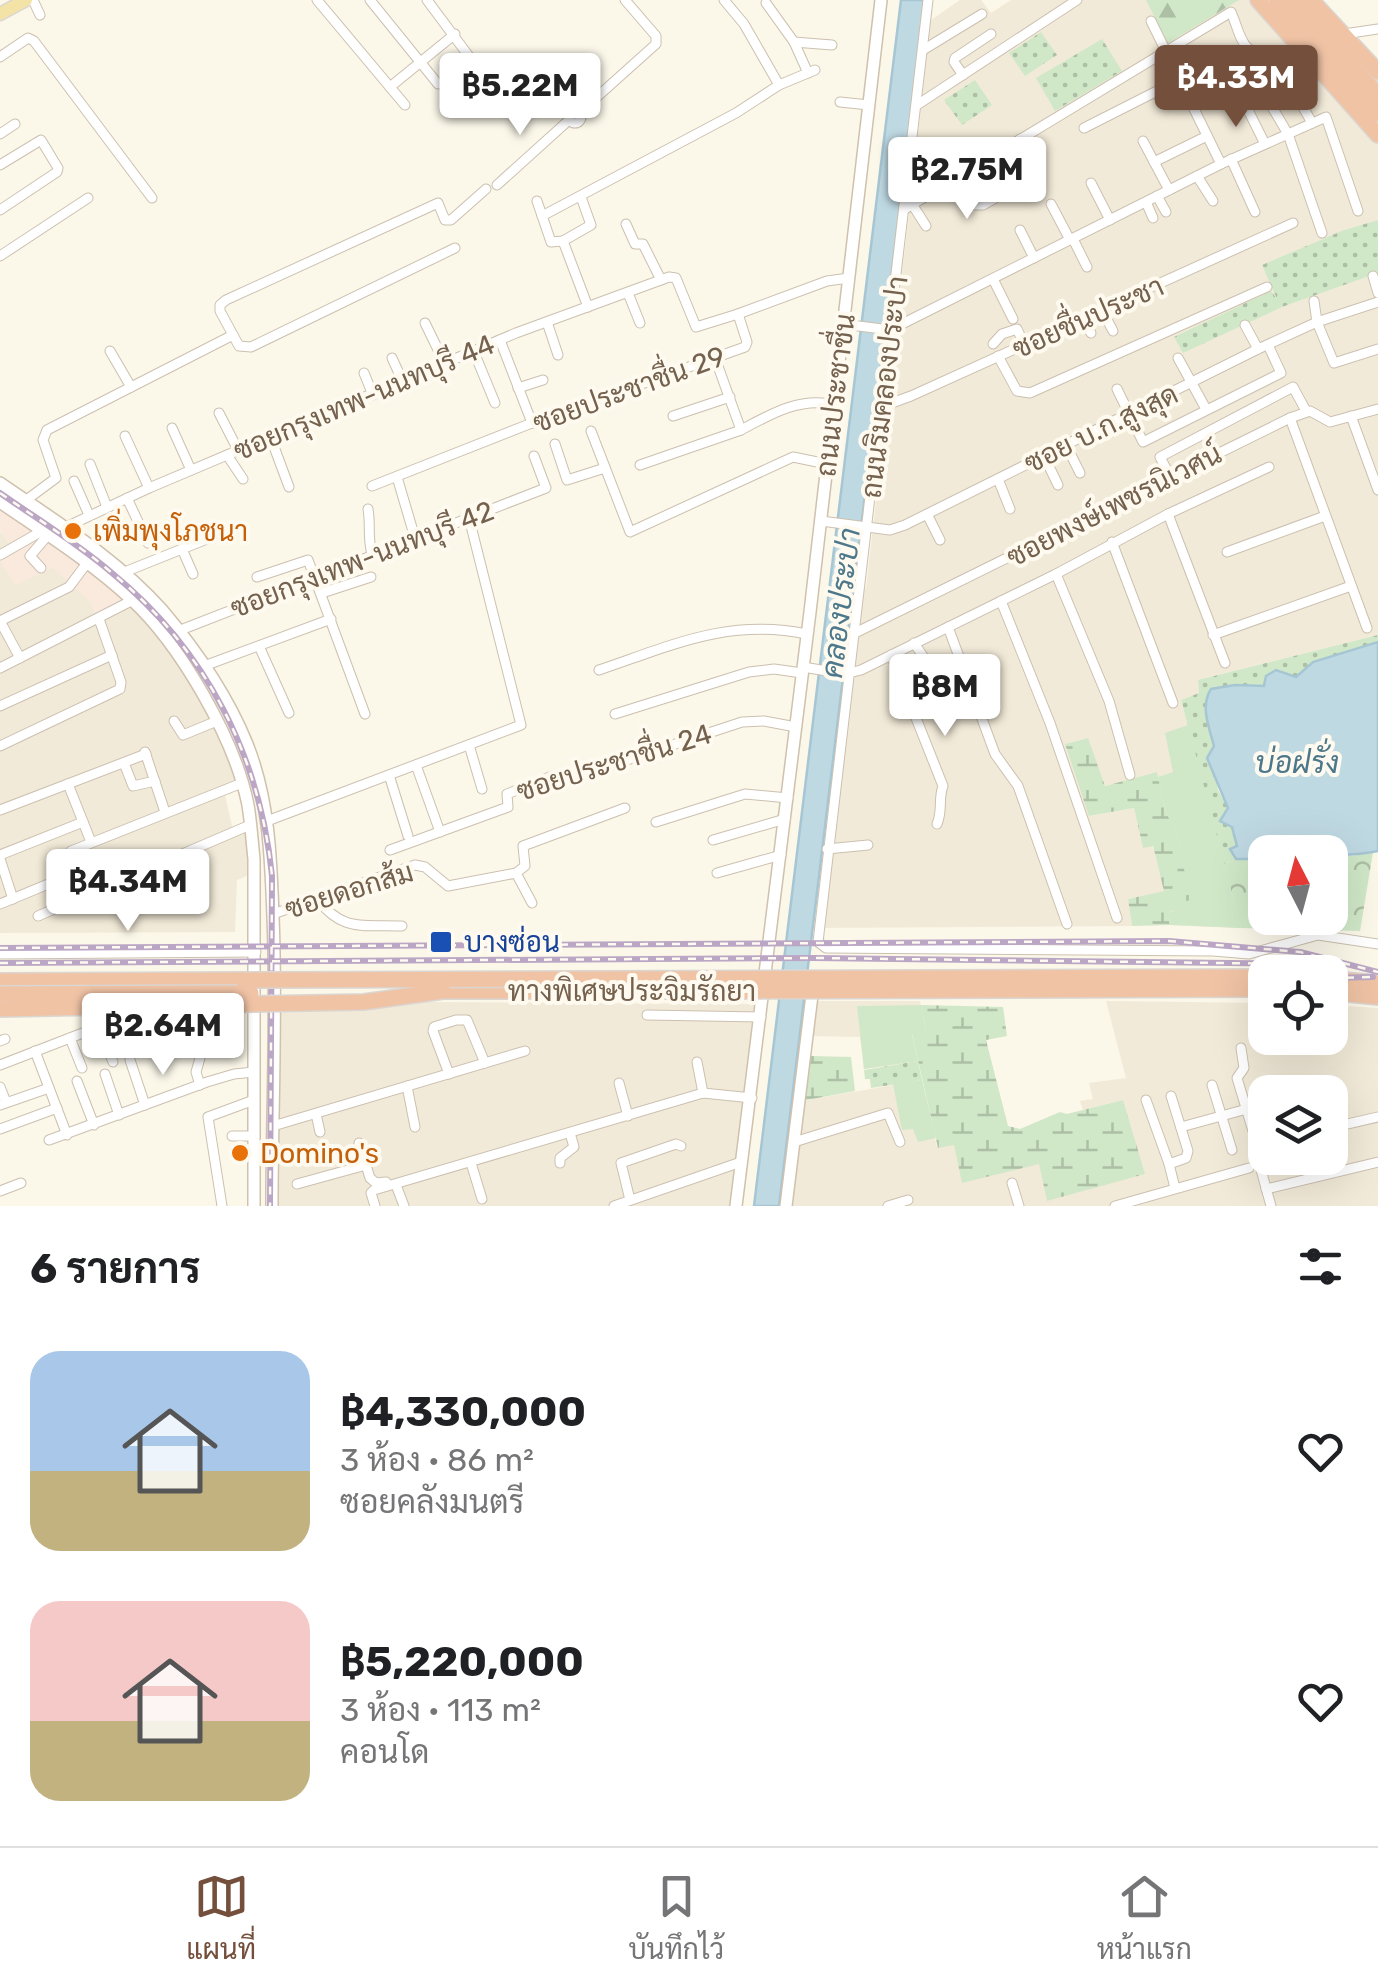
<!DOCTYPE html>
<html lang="th">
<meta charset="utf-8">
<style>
body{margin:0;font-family:Rubik,Sarabun,sans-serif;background:#f6f6f6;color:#202124;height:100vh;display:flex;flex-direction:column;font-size:38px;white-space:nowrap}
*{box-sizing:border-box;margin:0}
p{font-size:32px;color:#757577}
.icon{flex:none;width:55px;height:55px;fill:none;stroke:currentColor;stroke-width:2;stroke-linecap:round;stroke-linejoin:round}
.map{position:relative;height:1206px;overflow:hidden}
.sheet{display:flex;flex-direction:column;background:#fff;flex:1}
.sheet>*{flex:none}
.needle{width:65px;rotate:354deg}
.buttons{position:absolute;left:1248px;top:835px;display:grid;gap:20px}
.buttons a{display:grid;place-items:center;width:100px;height:100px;border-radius:20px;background:#fff;box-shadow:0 10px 40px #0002;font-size:50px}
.price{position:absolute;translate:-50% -85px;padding:0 22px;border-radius:10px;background:#fff;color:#222;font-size:32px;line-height:65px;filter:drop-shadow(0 2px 5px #0008)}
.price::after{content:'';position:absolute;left:50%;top:60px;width:30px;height:22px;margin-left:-15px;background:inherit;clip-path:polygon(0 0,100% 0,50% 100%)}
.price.active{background:#744f3b;color:#fff}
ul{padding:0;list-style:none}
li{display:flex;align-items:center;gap:30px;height:250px;padding:0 30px}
li span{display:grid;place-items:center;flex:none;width:280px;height:200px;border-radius:30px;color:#555}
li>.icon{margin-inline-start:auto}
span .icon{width:120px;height:120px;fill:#fffc;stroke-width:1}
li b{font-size:42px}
h2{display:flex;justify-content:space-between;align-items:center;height:120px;padding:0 30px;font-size:42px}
.tabs{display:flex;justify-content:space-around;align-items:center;height:140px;border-top:2px solid #e0e0e0;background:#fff;font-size:28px;color:#757577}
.tabs a{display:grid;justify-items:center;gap:5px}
.tabs .active{color:#744f3b}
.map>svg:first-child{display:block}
</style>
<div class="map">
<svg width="1378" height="1206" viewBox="0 0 1378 1206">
<defs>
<pattern id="grass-dots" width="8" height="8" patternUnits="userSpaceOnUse" patternTransform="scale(2.5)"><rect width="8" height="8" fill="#d0e8c8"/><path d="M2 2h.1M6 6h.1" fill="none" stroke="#adbfa5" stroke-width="1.8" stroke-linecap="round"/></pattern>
<pattern id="forest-firs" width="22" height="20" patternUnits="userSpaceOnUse" patternTransform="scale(2.5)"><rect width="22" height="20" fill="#d0e8c8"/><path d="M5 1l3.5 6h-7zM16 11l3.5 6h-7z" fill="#adbfa5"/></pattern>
<pattern id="wetland-marsh" width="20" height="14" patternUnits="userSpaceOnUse" patternTransform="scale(2.5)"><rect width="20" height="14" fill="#d0e8c8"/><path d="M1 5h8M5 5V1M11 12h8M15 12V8" fill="none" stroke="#adbfa5"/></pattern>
<pattern id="park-crowns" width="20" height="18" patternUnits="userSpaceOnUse" patternTransform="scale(2.5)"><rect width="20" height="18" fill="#d0e8c8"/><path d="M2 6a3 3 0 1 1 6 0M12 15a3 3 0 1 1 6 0" fill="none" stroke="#adbfa5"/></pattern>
</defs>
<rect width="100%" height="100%" fill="#fbf7e9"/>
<!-- residential -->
<g fill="#f2ead8" fill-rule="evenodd">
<path d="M960,0H981L991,13L1011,0H1253L1378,125V220L1344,230L1282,307L1378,273V635L1198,680L1199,693L1181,700L1241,928L1170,925L1166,812L1157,773L1104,786L1087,738L1065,744L1090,816L1134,808L1143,847L1152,845L1165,891L1128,899L1132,926L813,928L854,588H866L931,20Z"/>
<path d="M0,531L16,551L53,568L89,599L127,601L167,648L196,692L216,729L237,781L223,786L234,835L248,831L251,874L237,880L235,932L0,933Z"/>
<path d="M280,1001L755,1004L730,1206H279Z"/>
<path d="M814,1001H920L926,1031L912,1035L918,1061L864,1069L860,1037L811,1036Z"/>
<path d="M1106,1001L1265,1003V1038H1330V1005L1378,1008V1206H790L801,1101L922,1080L937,1147L954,1144L1039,1163L1048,1201L1123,1100L1083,1110L1080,1101L1093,1099L1089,1083L1126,1078ZM1265,1092H1330V1158H1265Z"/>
</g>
<!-- commercial -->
<path fill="#faeade" d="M0,507L97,573L127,601L97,616L88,599L53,568L15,585L0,561L15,551L0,530Z"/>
<!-- grass -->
<g fill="url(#grass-dots)">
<path d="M1041,32L1057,55L1025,76L1009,53Z"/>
<path d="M1102,39L1122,71L1055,111L1036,78Z"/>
<path d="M975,80L992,105L962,125L944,100Z"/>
<path d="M1378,220V273L1282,307L1183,353L1174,337L1271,291L1277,299L1262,265L1344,230Z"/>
<path d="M1378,635V642L1313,662L1296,677L1265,686L1235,685L1206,714L1214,746L1218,790L1228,808L1237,847L1231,850L1236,859L1224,864L1181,700L1199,693L1198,680Z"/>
<path d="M918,1061L922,1080L871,1088L870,1079H865L864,1070Z"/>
</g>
<!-- forest -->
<path fill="url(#forest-firs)" d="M1146,0H1239L1168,43Z"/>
<!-- wetland -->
<g fill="url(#wetland-marsh)">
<path d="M1088,738L1105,786L1157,772L1166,812L1178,837L1191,901L1168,913L1170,925L1132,926L1128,899L1164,891L1153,846L1143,848L1134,808L1089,816L1065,744Z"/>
<path d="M921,1005L1003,1007L1007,1036L986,1040L1008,1126L1020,1129L1060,1112L1067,1114L1123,1100L1145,1174L1047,1201L1039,1164L962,1183L954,1145L938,1148L912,1034L926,1031Z"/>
<path d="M810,1056L851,1057L855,1091L801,1101Z"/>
</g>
<!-- park -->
<path fill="url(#park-crowns)" d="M1373,852L1360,931L1241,928L1224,864L1236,859H1265V918H1330V854L1352,856Z"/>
<!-- garden -->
<g fill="#d0e8c8">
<path d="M1188,725L1241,928L1170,925L1167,913L1174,911L1173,905L1190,900L1178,837L1166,812L1158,777L1173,772L1165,733Z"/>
<path d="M921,1005L926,1031L912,1035L918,1061L864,1069L857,1006Z"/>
<path d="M922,1080L936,1138L918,1142L913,1129L902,1130L893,1084Z"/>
</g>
<!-- water -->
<g fill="#bfd9e3" stroke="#a6c6d4" stroke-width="2.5">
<path d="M901,0H925L779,1206H754Z"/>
<path d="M1378,642V851C1341,859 1304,852 1265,852V859H1236L1230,849L1237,846L1232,827L1220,821L1228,808L1207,758L1214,746C1209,727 1200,706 1211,689L1235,685L1264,686L1266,676L1276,670L1296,677L1313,662Z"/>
</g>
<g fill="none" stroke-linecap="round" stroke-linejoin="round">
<!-- street casing -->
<g stroke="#ccc0b0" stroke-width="11">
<g id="street">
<path d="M33,0L40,15"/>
<path d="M317,0L405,105"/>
<path d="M370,0L438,84"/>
<path d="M427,0L468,55"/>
<path d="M724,0L744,24L779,85"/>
<path d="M928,0L818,942L826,948L1213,951L1249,954L1318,935L1378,944"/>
<path d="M766,3L794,42"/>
<path d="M1151,21L1221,164"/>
<path d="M1344,34L1378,29"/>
<path d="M923,50L982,14"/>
<path d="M0,57L28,38L34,41L152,198"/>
<path d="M1280,64L1257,73L1255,78L1288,134L1322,233"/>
<path d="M808,73L794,42L832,45"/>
<path d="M963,75L954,62L955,58L991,34"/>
<path d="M390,87L455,34"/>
<path d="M1242,98L1265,144"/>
<path d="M840,102L869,105"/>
<path d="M917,105L1077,0"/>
<circle cx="575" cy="117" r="6"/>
<path d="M579,113L656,44V36L625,0"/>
<path d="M1084,128L1234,52"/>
<path d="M0,134L15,124"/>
<path d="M1020,139L1035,162"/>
<path d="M1143,141L1169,190"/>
<path d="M1231,159L1255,212"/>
<path d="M1154,162L1207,136"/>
<path d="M0,165L41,140L58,168L57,172L0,210"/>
<path d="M1197,176L1213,201"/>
<path d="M958,177L975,205H983L997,197"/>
<path d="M1091,183L1110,220"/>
<path d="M497,185L569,120"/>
<path d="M1157,196L1166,212"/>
<path d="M581,197L591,225L563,241L588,307"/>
<path d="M537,201L551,242L563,241"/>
<path d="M1146,202L1153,218"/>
<path d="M912,204L926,226"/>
<path d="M1051,204L1070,240"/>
<path d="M905,209L1231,12C1243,40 1239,53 1275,57L1312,123"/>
<path d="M542,216L736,113L779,85L815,70"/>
<path d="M626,224L635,244H643L661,280"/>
<path d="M1020,230L1034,258"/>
<path d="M1073,239L1087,267"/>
<path d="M455,248L251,347L239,346L220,311V305L226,300L438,203L445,220H451L486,189"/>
<path d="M0,256L88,198"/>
<path d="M1373,276L1378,293"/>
<path d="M993,279L1013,319"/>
<path d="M628,293L640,323"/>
<path d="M1314,301L1317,322L1334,363L1378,349"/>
<path d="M1102,310L1113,331"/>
<path d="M1083,319L1091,333"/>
<path d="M547,322L558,355"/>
<path d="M425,323L445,364"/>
<path d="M843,324L890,330L1221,164L1326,117L1358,211"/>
<path d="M1245,325L1258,349"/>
<path d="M500,340L532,423"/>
<path d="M993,344L1002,334L1017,329L1024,344"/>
<path d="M110,351L131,387"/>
<path d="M474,352L495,403"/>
<path d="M998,356L1017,391L1030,393L1267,287"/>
<path d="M392,358L403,382"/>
<path d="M715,358L741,430"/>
<path d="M1178,358L1206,409"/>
<path d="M364,373L373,395"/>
<path d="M518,388L543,380"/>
<path d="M1117,389L1143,442L1281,373L1268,345"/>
<path d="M881,402L889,404L911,396L1293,223"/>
<path d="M219,413L238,450"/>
<path d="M673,416L730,397"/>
<path d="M1351,416L1378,490"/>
<path d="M1290,418L1367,628"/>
<path d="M172,428L191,470"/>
<path d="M591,431L630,532L793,457L827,464"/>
<path d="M125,436L149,488"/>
<path d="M270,436L289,487"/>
<path d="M555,444L567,480L605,468"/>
<path d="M1066,445L1080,473"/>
<path d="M227,455L243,479"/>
<path d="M1044,456L1058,485"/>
<path d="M90,464L107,507"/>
<path d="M640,465L741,430C769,415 801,396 834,405"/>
<path d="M1170,476L1160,457L1293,387L1306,411"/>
<path d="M397,477L415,538"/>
<path d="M998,479L1010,509"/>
<path d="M74,481L89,515"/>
<path d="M372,486L532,423L745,347L747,342L738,314L827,281L849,278"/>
<path d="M127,498L148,543"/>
<path d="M25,501L56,478L43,440L47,430L233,335"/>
<path d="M368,509C371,527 367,534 372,555"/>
<path d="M927,514L940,540"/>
<path d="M1168,514L1225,663"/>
<path d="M821,521L890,530L905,525L1258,349L1317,322L1378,302"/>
<path d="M64,528L149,488L516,333L669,277L676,278L696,327L738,314"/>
<path d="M1112,542L1173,703"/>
<path d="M182,549L193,574"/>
<path d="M1227,552L1325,516"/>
<path d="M0,555L42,531"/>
<path d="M41,568L30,556L48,535"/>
<path d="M122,573L212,537"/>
<path d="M1056,574L1109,701L1130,775"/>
<path d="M257,577L308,560L365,714"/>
<path d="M322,593L371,577"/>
<path d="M1001,601L1050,723L1117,918"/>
<path d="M0,621L69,587L87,563"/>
<path d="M0,621L20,658"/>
<path d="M948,627L995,754L1018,786L1067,924"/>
<path d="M178,631L546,488L534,456"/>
<path d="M853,634L1290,418L1310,411L1330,422L1378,409"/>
<path d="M1213,635L1351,586"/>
<path d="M914,643L929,665"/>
<path d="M259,646L289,713"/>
<path d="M891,655L943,786C938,799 943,810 937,824"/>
<path d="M204,666L331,619"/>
<path d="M803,667L845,674L861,670L1056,574L1168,514L1269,467"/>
<path d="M0,668L133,600"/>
<path d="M599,670C673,645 728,618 807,634"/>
<path d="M0,706L112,655"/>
<path d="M615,714L749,672L774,669L802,673"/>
<path d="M174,721L183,735L217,721"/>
<path d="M469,745L482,789"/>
<path d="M0,746L120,689L121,682L99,619"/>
<path d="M145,752L165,812"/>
<path d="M124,763L133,786L155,781"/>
<path d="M416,765L440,832"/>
<path d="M389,775L408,836"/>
<path d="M68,784L91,842"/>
<path d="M0,810L146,754"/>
<path d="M267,821L521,725L469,518"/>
<path d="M656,822L745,794L788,798"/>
<path d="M713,840L785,819"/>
<path d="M827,849L868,845"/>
<path d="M390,850L508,807L507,794L552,776L566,780L742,722L764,721L796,727"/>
<path d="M0,855L83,822"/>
<path d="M0,859L13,899"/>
<path d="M516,873L532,903"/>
<path d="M717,873L781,855"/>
<path d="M129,876L137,896"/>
<path d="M317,899C344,933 362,924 402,926"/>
<path d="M0,904L70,875L71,851L242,783"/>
<path d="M273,914L415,865L425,867L448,886L516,873L525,866L523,846L625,808"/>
<path d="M38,916L250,825"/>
<path d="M0,954L256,952"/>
<path d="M647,1015L761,1017"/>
<path d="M176,1019L184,1032L225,1033L234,1040"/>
<path d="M99,1026L113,1062"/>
<path d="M70,1038L82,1068"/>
<path d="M0,1041L5,1039"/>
<path d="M1241,1048L1244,1068L1237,1078L1253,1131"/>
<path d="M35,1051L67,1135"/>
<path d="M200,1058L196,1072L200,1085"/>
<path d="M130,1060L145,1105"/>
<path d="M697,1062L703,1093"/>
<path d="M0,1065L106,1024L176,1019L177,1005"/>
<path d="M105,1074L119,1115"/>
<path d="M449,1074L433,1031L434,1027L456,1020H467L485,1063"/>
<path d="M77,1081L94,1125"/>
<path d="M619,1083L628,1116"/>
<path d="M1212,1085L1232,1150"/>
<path d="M407,1086L415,1127"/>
<path d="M0,1087L6,1102"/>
<path d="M1171,1096L1188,1151L1186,1158L1169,1164L1175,1188"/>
<path d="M1146,1100L1169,1164"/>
<path d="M0,1105L49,1088"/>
<path d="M316,1114L320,1132"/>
<path d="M273,1126L525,1051"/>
<path d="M1181,1127L1247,1109"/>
<path d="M1330,1128L1378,1117"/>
<path d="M0,1129L57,1108"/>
<path d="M232,1136H254"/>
<path d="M49,1140L207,1082L234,1074L254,1072"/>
<path d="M794,1142L888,1113L900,1142"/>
<path d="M359,1143L370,1178L376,1183L386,1182V1184"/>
<path d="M1265,1143L1255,1148L1271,1206"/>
<path d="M471,1163L482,1199"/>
<path d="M560,1163V1158L574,1147L570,1133"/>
<path d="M1012,1183L1019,1206"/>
<path d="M297,1184L366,1165"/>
<path d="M396,1185L404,1206"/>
<path d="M1266,1189L1378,1162"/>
<path d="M0,1191L21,1183"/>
<path d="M630,1200L621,1163L676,1144L681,1146"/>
<path d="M222,1206L208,1117L254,1100"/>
<path d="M375,1206L371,1193L374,1190L703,1093L752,1098"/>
<path d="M614,1206L741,1162"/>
<path d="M888,1206L908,1200"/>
<path d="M1115,1206L1249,1168"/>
</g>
</g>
<!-- secondary casing -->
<g stroke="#cfc1ad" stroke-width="14">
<g id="secondary">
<path d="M0,483C55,521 117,559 162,610C196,650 227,695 247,744C269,799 271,858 273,917C277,1013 272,1110 272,1206"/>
<path d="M0,502C45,533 91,562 131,599C180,644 235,739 248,805C251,823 252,841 254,859V1206"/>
<path d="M736,1206L810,612L881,0"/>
<path d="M786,1206L813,987"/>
</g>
</g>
<!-- primary casing -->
<g stroke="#dbd6d1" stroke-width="15">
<path id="primary" d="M0,14L26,0"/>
</g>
<!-- highway casing -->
<g stroke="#dbd6d1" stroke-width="18">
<g id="highway">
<path d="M1258,0L1378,135"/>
<path d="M1277,0L1378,114"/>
<path d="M1294,0L1378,95"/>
<path d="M1311,0L1378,72"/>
<path d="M1330,979L1378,983"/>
<path d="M0,981L243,980"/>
<path d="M443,991H722"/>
<path d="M1330,992L1378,997"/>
</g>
</g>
<!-- street -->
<use href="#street" stroke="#fff" stroke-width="9"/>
<!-- secondary -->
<use href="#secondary" stroke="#fff" stroke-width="11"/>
<!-- primary -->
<use href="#primary" stroke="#f4e3a7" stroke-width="12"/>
<!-- highway -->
<use href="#highway" stroke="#f0c3a5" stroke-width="15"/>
<!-- rail casing -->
<g stroke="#bba7c5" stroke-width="6">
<g id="rail">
<path d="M0,493C37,519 77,543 112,573C206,650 260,756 272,876L270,1206"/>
<path d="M0,948L1169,941L1300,952L1378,972"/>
<path d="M0,963L814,958L1303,964"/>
<path d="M1330,978L1373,977"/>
</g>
</g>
<!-- rail -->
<use href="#rail" stroke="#fefaef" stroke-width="2.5" stroke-dasharray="8" stroke-linecap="butt"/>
<!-- highway-bridge casing -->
<g stroke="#dbd6d1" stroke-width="18" stroke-linecap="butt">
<g id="highway-bridge">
<path d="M243,980L1265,977"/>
<path d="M722,991L1265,989"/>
<path d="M0,994L251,993"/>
<path d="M0,1009L364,1002L443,991"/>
</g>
</g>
<!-- highway-bridge -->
<use href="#highway-bridge" stroke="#f0c3a5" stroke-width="15"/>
</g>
<!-- markers -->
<g fill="#e8710a" stroke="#fefaef" stroke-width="4">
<circle cx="73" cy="531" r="10"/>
<circle cx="240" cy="1153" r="10"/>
</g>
<rect fill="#1a4fb4" stroke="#fefaef" stroke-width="4" x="429" y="930" width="24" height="24" rx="5"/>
<g text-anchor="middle" stroke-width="8" stroke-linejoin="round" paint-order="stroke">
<!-- street labels -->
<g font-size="28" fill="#74614e" stroke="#fefaef">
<text transform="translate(1088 317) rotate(-24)" y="10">ซอยชื่นประชา</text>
<text transform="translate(884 387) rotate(-83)" y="10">ถนนริมคลองประปา</text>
<text transform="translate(629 389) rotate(-20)" y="10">ซอยประชาชื่น 29</text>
<text transform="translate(835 395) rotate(-83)" y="10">ถนนประชาชื่น</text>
<text transform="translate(364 397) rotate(-23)" y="10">ซอยกรุงเทพ-นนทบุรี 44</text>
<text transform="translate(1101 428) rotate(-26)" y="10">ซอย บ.ก.สูงสุด</text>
<text transform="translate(1114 505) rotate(-27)" y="10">ซอยพงษ์เพชรนิเวศน์</text>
<text transform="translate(362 559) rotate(-21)" y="10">ซอยกรุงเทพ-นนทบุรี 42</text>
<text transform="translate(614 762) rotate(-17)" y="10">ซอยประชาชื่น 24</text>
<text transform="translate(349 890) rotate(-17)" y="10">ซอยดอกส้ม</text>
<text x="632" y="1001">ทางพิเศษประจิมรัถยา</text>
</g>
<!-- food labels -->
<g font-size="28" fill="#c56008" stroke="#fefaef" text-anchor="start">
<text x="93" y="541">เพิ่มพุงโภชนา</text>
<text x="260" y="1163">Domino's</text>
</g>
<!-- transit labels -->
<g font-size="28" fill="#164399" stroke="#fefaef" text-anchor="start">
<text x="464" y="952">บางซ่อน</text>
</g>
<!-- water labels -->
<g font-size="30" font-style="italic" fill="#4d788b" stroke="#fefaef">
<text transform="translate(841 603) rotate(-83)" y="10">คลองประปา</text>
<text x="1297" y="773">บ่อฝรั่ง</text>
</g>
</g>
</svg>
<div class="buttons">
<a><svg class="needle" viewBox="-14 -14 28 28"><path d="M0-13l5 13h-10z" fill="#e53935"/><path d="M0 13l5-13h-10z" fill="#757577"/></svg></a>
<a><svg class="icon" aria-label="locate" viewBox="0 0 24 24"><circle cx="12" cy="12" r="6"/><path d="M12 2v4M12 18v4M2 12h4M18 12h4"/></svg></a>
<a><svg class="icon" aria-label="layers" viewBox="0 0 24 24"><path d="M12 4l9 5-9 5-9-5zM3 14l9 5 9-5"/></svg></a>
</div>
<b class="price active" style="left:1236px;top:130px">฿4.33M</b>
<b class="price" style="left:520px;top:138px">฿5.22M</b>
<b class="price" style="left:967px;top:222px">฿2.75M</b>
<b class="price" style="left:945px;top:739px">฿8M</b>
<b class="price" style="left:128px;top:934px">฿4.34M</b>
<b class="price" style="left:163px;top:1078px">฿2.64M</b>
</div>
<section class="sheet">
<h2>6 รายการ<svg class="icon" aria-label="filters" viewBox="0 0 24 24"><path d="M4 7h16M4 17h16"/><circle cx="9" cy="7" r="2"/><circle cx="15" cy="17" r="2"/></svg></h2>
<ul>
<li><span style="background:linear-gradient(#a9c7e8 60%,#c2b280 0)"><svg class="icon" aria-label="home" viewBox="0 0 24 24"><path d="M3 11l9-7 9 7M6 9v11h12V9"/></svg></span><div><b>฿4,330,000</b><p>3 ห้อง · 86 m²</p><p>ซอยคลังมนตรี</p></div><svg class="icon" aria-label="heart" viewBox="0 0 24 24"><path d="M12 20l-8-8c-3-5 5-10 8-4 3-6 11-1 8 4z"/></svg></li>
<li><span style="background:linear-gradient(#f6c9c9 60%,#c2b280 0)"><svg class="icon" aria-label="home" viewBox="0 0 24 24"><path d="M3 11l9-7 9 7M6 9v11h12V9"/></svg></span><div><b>฿5,220,000</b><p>3 ห้อง · 113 m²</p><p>คอนโด</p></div><svg class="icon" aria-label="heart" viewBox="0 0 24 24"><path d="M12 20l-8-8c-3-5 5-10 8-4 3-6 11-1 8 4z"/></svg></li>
</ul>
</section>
<nav class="tabs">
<a class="active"><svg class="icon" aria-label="map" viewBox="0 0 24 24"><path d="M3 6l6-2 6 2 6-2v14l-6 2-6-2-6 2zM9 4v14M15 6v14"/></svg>แผนที่</a>
<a><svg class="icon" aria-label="saved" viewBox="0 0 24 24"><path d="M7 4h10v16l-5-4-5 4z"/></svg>บันทึกไว้</a>
<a><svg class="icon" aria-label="home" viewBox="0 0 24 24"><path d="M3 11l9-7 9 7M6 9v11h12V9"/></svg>หน้าแรก</a>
</nav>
